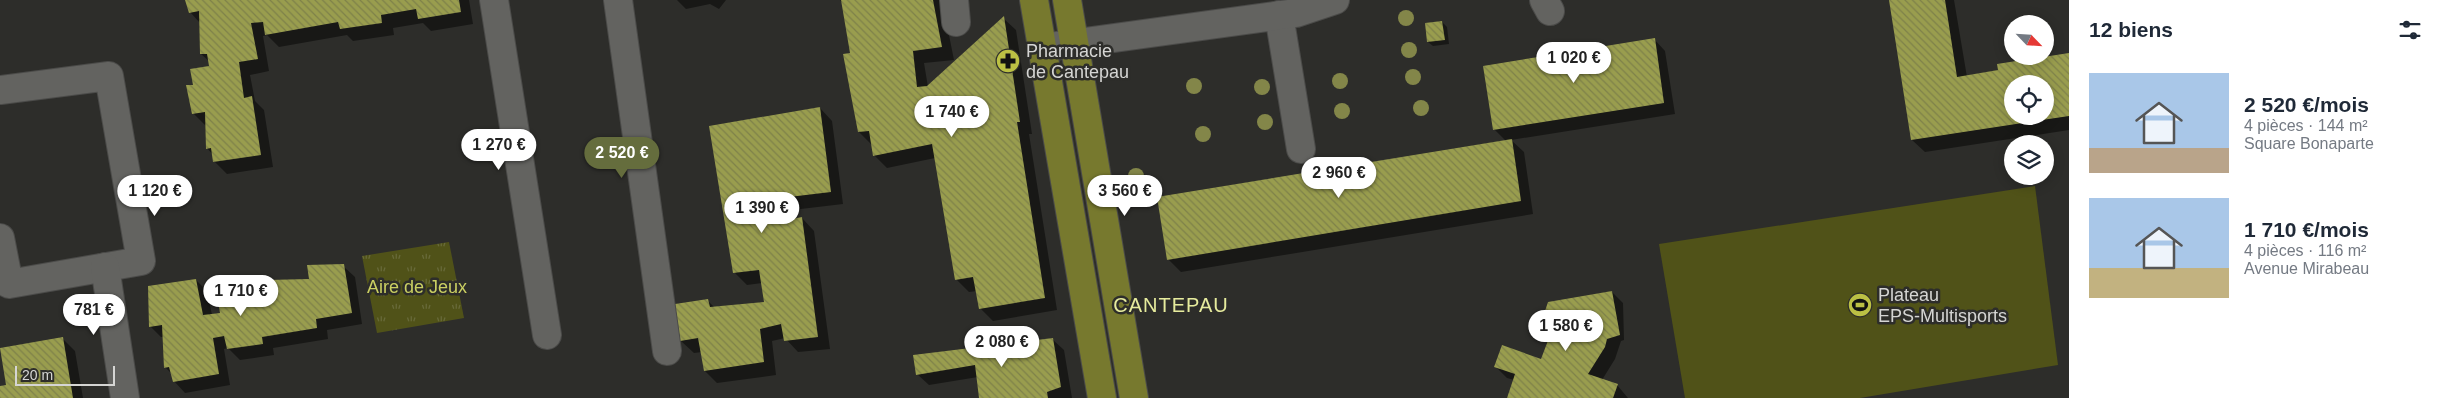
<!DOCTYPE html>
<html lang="fr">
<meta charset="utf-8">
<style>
body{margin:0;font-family:Helvetica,sans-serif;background:#f2f2f3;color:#1f2937;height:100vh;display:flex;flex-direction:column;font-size:19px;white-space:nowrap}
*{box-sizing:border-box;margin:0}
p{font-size:16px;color:#747a83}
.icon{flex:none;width:28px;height:28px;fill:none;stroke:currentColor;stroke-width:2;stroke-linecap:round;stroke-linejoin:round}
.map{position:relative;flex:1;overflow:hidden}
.drawer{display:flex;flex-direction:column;background:#fff;width:375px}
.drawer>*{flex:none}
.needle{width:32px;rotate:115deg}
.controls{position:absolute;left:2004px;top:15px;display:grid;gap:10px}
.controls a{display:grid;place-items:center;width:50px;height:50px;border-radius:50%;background:#fff;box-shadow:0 2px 12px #0003;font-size:25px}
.scale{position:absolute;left:15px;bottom:12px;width:100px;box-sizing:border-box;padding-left:5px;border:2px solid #d5d5d3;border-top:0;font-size:14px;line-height:18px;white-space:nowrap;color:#d5d5d3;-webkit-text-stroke:4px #2d2d2a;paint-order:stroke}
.price{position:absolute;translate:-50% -42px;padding:0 11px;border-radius:18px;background:#fff;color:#222;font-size:16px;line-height:32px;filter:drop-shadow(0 1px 2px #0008)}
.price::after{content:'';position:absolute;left:50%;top:30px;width:15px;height:11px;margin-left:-8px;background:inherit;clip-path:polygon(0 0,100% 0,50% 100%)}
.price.on{background:#656d3d;color:#fff}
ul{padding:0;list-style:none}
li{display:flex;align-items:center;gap:15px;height:125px;padding:0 20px}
li span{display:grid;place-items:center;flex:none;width:140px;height:100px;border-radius:0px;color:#555}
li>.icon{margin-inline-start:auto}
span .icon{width:60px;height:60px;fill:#fffc;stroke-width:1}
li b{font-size:21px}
h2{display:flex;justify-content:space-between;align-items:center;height:60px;padding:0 20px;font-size:21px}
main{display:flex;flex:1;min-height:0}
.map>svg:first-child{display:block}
</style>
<main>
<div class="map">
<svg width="2069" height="398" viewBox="0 0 2069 398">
<defs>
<pattern id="grass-tufts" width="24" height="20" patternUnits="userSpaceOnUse" patternTransform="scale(1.25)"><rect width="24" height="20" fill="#505218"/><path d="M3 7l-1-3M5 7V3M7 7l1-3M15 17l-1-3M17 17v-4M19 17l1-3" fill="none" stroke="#686a39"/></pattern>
<pattern id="building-back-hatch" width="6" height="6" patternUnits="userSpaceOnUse" patternTransform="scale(1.25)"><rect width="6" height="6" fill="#999d4e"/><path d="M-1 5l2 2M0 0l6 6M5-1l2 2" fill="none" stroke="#7e814a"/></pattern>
</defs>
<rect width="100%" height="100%" fill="#2d2d2a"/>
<!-- grass -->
<path fill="url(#grass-tufts)" d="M449,242L464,318L377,333L362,256Z"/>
<!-- pitch -->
<path fill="#505218" d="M2035,186L2058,365L1860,398H1685L1659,244Z"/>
<!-- shadow -->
<g fill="#0007" fill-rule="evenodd">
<path d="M186,0H469L473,24L431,31L423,23L393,28L394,35L353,41L347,35L279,47L267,35L263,36L269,71L250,75L255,101L264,110L273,167L227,174L214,161L213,155L207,148L206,126L193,113L194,86L211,67L210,62L201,54L200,23L190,12Z"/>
<path d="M677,0H726L719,9L710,4L686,9Z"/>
<path d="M840,0H942L954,60L924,63L928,87L1003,18L1016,30L1032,134H1029L1057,310L993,321L981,309L977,291L969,292L957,280L935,158L887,168L874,155L872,145L859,132L852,54L843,3Z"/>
<path d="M1890,0H1954L1967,77L2069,54V130L1925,152L1912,140ZM2012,84H2045V116H2012Z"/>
<path d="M1442,22L1447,27L1449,44L1433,46L1428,42Z"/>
<path d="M1654,39L1665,51L1675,114L1511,140L1524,152L1533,214L1181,272L1168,259L1506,141L1494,129Z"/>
<path d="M820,108L832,121L843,204L784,211L786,221L802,218L814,231L830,349L798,352L785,338L772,341L776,375L717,383L705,371L702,352L694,353L681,341L707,300L715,308L765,303L762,283L747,285L735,273L711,127Z"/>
<path d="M343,266L355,277L362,324L327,330L328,339L273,348L274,355L240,360L228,348L224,349L230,385L185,393L174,381L172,374L165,367L164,337H161L150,326L196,280L207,291L212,315L221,314L257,297L311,281Z"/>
<path d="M1612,292L1623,303L1624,340L1621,341L1615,359L1602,380L1617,385L1628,398H1508L1514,380L1507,378L1495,366L1542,360L1553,330L1543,320Z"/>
<path d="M62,338L75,351L83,398H0V387L7,386Z"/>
<path d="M1052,339L1064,350L1072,398H981L978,377L929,385L917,374Z"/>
</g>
<!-- building -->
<g fill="url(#building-back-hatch)" fill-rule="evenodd">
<path d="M185,0H459L461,12L418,19L416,9L381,15L382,23L340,29L338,22L265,35L263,22L251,23L258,59L239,62L244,98L252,96L261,155L213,162L211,148L206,149L205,112L192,114L186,85H193L190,69L209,66L207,54H200L199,11L189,13Z"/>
<path d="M841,0H933L942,47L913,51L917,87L927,86L1004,16L1020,122H1017L1045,298L979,309L973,277L955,280L932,144L873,156L869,131L858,132L843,54L850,53Z"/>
<path d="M1889,0H1945L1957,77L1998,70L1997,64L2069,53V116L1911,140ZM2012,84H2045V116H2012Z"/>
<path d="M1442,21L1445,40L1427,42L1425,23Z"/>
<path d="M1655,38L1664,103L1493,130L1483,66Z"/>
<path d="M820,107L831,192L772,199L777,222L802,217L818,337L784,341L781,324L760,329L764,362L704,371L698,338L680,341L675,304L708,299L710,307L764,302L759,270L733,273L709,126Z"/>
<path d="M1512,139L1521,201L1167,260L1157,197Z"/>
<path d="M344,264L352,313L316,319L317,328L262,337L263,344L227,349L224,336L213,338L219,374L173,382L169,367L164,368L162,325L149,327L148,286L196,279L203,315L220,313L218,302L255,296L254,289L268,287L267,280L309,279L307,265Z"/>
<path d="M1612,291L1620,335L1607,339L1605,347L1588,374L1618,384L1613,398H1507L1515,374L1494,367L1502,345L1541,359L1552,330L1557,332L1560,326L1542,320L1548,302Z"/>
<path d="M63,337L73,398H0V386L6,385L0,348Z"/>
<path d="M1053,338L1061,387L1047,392L1048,398H979L975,365L916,375L913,355Z"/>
</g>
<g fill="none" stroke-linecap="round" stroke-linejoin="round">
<!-- minor casing -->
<g stroke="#4b4b49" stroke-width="30">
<g id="minor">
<path d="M494,0L547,335"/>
<path d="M618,0L667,351"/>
<path d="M954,0L956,22"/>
<path d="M1544,0L1550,11"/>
<path d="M1279,15L1301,149"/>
<path d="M1041,48L1296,13L1335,0"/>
<path d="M0,90L109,76L141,261L9,284L0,238"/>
<path d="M105,267L125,398"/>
</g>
</g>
<!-- major casing -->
<g stroke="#4b4b49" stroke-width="30">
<g id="major">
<path d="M1034,0L1102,398"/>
<path d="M1067,0L1134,398"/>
</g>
</g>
<!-- minor -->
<use href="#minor" stroke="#636360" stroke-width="28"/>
<!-- major -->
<use href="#major" stroke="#77792e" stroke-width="28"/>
</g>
<!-- trees -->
<g fill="#838649">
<circle cx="1406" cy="18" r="8"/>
<circle cx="1409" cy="50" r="8"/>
<circle cx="1413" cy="77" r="8"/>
<circle cx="1340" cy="81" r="8"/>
<circle cx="1194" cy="86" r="8"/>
<circle cx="1262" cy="87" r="8"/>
<circle cx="1421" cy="108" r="8"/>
<circle cx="1342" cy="111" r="8"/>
<circle cx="1265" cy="122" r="8"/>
<circle cx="1203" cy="134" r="8"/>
<circle cx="1136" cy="176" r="8"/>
</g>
<!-- icons -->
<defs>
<g id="pharmacy-disc" transform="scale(1.25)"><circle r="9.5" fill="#bbc044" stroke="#2d2d2a"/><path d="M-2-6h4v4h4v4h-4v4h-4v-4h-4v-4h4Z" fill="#111"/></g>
<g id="stadium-disc" transform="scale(1.25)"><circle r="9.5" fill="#bbc044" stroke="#2d2d2a"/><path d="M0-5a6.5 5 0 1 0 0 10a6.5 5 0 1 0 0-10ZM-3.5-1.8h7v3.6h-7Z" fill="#111"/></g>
</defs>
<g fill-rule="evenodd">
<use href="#pharmacy-disc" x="1008" y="61"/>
<use href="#stadium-disc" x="1860" y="305"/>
</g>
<g text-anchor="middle" stroke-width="5" stroke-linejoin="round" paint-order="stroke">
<!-- poi labels -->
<g font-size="18" fill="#d5d5d3" stroke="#2d2d2a" text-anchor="start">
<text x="1026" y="57">Pharmacie<tspan x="1026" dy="21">de Cantepau</tspan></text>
<text x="1878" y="301">Plateau<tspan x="1878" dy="21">EPS-Multisports</tspan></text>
</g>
<!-- park labels -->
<g font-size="18" fill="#cacf62" stroke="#2d2d2a">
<text x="417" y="293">Aire de Jeux</text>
</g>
<!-- quarter labels -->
<g font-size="20" letter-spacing="1" fill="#e6eb9d" stroke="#2d2d2a">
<text x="1171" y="312">CANTEPAU</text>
</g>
</g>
</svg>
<div class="controls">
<a><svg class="needle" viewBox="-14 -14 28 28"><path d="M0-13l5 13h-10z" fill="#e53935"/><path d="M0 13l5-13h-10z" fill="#747a83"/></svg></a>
<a><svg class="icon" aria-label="locate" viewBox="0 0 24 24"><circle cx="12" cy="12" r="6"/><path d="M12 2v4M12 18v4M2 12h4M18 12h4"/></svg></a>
<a><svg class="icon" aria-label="layers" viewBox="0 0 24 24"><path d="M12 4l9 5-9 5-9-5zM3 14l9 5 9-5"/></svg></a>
</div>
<div class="scale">20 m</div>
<b class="price" style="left:1574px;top:84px">1 020 €</b>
<b class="price" style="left:952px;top:138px">1 740 €</b>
<b class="price" style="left:499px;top:171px">1 270 €</b>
<b class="price on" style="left:622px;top:179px">2 520 €</b>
<b class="price" style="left:1339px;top:199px">2 960 €</b>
<b class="price" style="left:155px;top:217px">1 120 €</b>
<b class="price" style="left:1125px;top:217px">3 560 €</b>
<b class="price" style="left:762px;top:234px">1 390 €</b>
<b class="price" style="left:241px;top:317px">1 710 €</b>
<b class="price" style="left:94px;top:336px">781 €</b>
<b class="price" style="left:1566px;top:352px">1 580 €</b>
<b class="price" style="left:1002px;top:368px">2 080 €</b>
</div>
<section class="drawer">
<h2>12 biens<svg class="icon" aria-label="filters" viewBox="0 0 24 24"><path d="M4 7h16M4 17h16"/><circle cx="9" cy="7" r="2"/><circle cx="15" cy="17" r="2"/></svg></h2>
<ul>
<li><span style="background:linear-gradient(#a9c7e8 75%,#b9a48a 0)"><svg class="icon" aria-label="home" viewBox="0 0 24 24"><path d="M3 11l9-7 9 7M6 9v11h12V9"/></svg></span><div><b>2 520 €/mois</b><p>4 pièces · 144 m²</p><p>Square Bonaparte</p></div></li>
<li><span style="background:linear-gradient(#a9c7e8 70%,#c2b280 0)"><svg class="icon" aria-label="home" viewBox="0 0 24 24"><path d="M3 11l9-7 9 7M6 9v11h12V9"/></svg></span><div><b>1 710 €/mois</b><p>4 pièces · 116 m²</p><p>Avenue Mirabeau</p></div></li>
</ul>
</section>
</main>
